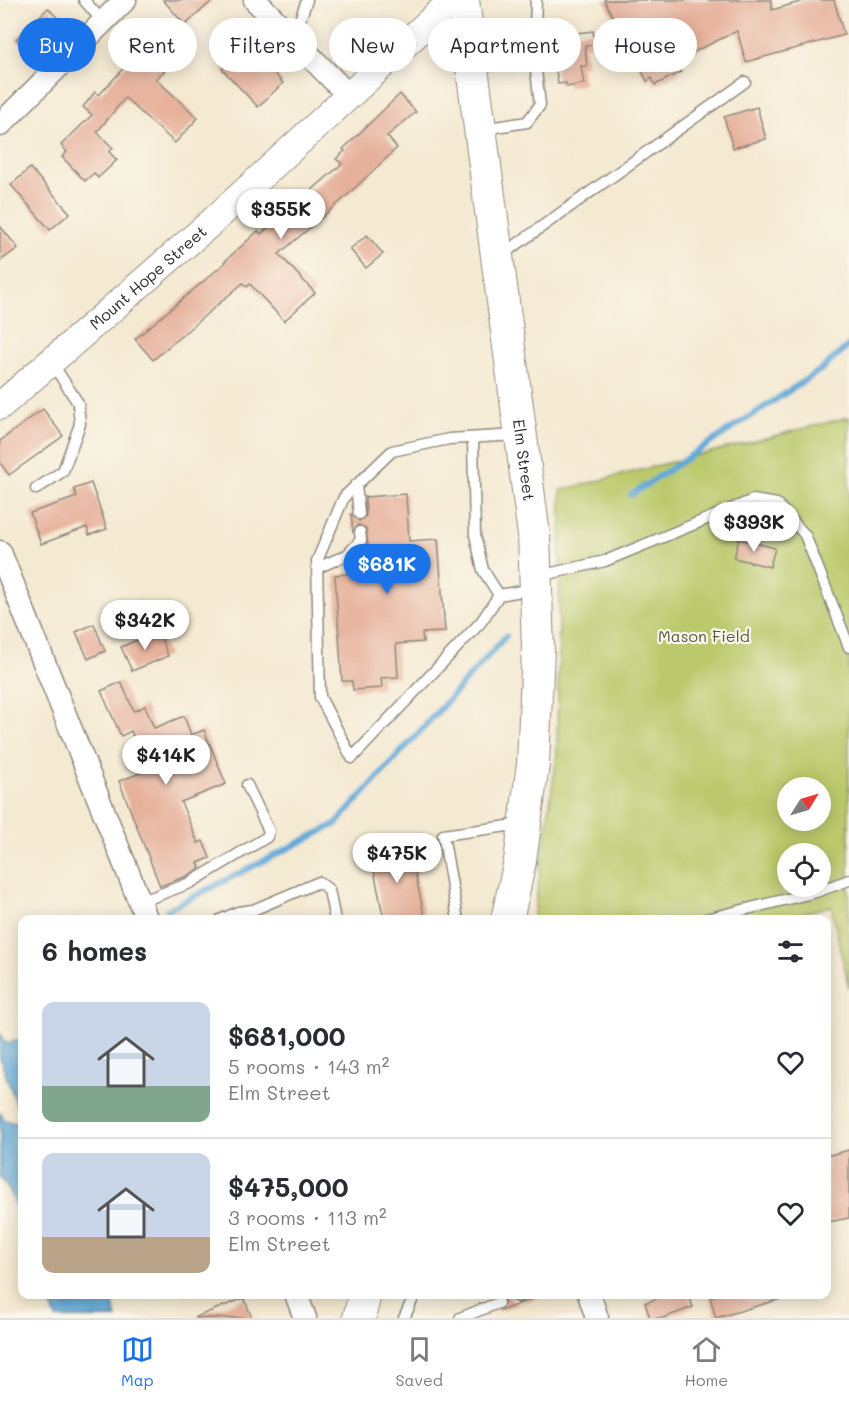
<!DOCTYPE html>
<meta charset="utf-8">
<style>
body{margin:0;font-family:Mali,sans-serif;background:#f2f2f3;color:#2b2b33;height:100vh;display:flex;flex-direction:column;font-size:22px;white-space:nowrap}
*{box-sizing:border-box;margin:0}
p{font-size:20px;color:#7c7c81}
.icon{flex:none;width:33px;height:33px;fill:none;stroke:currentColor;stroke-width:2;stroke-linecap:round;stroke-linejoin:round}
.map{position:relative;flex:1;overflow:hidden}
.side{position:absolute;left:18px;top:915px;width:813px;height:384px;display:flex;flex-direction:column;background:#fff;border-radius:12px;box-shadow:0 3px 15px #0003}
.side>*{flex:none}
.top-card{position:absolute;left:18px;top:18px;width:813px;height:54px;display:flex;gap:12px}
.needle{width:39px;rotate:53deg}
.tools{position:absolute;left:777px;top:777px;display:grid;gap:12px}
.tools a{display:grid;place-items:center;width:54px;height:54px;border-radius:50%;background:#fff;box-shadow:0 3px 15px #0003;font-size:30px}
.price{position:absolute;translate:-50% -51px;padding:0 14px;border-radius:21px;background:#fff;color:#222;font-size:20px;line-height:39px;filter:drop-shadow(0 2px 3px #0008)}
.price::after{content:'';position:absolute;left:50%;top:36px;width:18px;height:14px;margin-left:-9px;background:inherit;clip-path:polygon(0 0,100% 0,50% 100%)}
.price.current{background:#1a73e8;color:#fff}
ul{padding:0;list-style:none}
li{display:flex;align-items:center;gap:18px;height:150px;padding:0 24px}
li+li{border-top:2px solid #e1e1e2}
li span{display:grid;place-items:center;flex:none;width:168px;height:120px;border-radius:12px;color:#555}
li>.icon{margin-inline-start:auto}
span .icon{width:72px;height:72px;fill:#fffc;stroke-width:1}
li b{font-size:26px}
h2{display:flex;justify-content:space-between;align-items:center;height:72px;padding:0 24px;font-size:26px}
.tag{padding:0 21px;border-radius:27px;background:#fff;box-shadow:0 3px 15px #0003;font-size:21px;line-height:54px}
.tag.current{background:#1a73e8;color:#fff}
.tab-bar{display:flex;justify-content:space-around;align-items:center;height:84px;border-top:2px solid #e1e1e2;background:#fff;font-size:16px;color:#7c7c81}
.tab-bar a{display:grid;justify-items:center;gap:3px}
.tab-bar .current{color:#1a73e8}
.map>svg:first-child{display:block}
</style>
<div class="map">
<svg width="849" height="1318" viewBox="0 0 849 1318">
<rect width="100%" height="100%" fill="#fbf7ec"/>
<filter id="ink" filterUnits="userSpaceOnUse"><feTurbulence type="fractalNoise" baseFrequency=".0167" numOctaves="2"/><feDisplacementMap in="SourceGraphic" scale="12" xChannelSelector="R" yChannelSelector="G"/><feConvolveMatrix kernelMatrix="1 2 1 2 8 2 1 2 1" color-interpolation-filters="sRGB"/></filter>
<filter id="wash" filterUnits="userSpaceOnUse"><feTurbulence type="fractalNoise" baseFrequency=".008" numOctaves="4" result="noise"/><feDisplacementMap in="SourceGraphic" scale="24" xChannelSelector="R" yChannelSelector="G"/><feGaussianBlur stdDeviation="1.35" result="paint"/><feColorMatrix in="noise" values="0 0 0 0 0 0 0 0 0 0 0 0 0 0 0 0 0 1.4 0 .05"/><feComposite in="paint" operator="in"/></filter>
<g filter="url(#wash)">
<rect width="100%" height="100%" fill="#f4e9d1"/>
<!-- green -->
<path fill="#bbc96c" stroke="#737a4c" stroke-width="1.5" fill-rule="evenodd" d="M849,417V988L831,906L781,919L533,920L557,754L561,490ZM788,788H820V820H788ZM788,854H820V886H788Z"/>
<!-- water -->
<g fill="#60a8d7" stroke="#466a81" stroke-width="1.5">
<path d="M0,1032L6,1044L22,1039V1226L11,1193L0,1177V1113L5,1120L15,1123L20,1120V1115L0,1058Z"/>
<path d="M47,1295H111L117,1318H56Z"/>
</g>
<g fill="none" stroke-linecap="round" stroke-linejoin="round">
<!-- stream -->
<g stroke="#60a8d7" stroke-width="6">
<path d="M631,495L822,369L849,345"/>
<path d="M167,910L336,824L506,636"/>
</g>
</g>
<g id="blocks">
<!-- building -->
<g fill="#e6b09a">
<path d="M163,0H213L185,25Z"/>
<path d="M604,0H771L772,10L807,0H834L844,35L746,62L737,31L681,58L682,62L677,64L681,72L655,85L652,78L647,81Z"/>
<path d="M48,8L66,27L53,41L47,35L29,52L16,39Z"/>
<path d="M178,29L192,44L156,79L198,118L175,143L125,98L97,132L113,148L109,152L117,160L98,178L94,173L85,181L62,157L67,152L61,145L92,115L83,107L95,92L99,95L133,58L140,65Z"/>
<path d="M593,31L595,45L585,46L587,66H581L584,84L567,87L566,83L558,84L551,36Z"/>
<path d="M248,45L283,83L258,107L222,69Z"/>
<path d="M400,94L416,112L387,136L397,148L340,202L279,254L315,293L284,321L250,284L247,287L243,283L153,360L135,339L225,263L224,262L258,231L261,234L342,164L336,159L345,151L343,149Z"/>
<path d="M757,107L766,139L733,148L724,117Z"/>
<path d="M30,168L70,213L50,230L11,185Z"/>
<path d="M0,226L18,248L0,261Z"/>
<path d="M367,235L383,254L366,268L350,249Z"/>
<path d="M43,409L63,436L9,475L0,463V441Z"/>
<path d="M91,483L107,529L89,535L87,527L41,544L30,513L77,497L74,489Z"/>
<path d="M406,494L409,541L438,539L445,632L422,633L423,642L396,644L398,677L381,678L382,688L353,690L352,681H342L335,575L371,572L366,528L358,525L353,532L351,514L359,521L366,516L365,497Z"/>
<path d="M739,539L775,548L770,567L734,558Z"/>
<path d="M94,624L105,651L88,659L76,632Z"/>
<path d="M158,631L168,656L132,671L121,647Z"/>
<path d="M121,682L134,711L145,706L154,728L184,716L191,735L204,730L226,784L181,802L198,843L203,841L210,858L198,863L200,868L187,876L160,886L119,781L146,771L131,731L121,736L101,691Z"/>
<path d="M409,843L425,920H384L370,851Z"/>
<path d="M849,1150V1218L828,1222L826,1156Z"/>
<path d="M494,1294H511L512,1301L518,1303L525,1300L528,1294L541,1296L500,1311L505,1301Z"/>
<path d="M669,1294H688L693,1307L663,1318H650L645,1303Z"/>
<path d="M719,1294H780L781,1299L716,1318L710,1297Z"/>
<path d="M244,1298L252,1318H196V1317Z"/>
</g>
</g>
</g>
<g filter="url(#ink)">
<use href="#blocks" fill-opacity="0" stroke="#908a7e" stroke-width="1.5"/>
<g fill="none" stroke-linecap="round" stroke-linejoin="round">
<!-- service casing -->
<g stroke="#908a7e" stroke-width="13">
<g id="service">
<path d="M84,0L103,22"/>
<path d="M293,39L307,0"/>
<path d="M483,129L527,122L540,105L534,53L536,0"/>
<path d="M502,255L745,82"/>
<path d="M518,435L449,439L392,451L344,497L317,561L320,697L352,758L481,622L499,595L533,589"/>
<path d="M473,438L475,535L483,570L499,595"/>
<path d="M356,485L359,514"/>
<path d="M36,489L63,471L80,424L78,403L52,363"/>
<path d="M317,568L347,555L361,540L360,532"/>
<path d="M539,576L605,561L753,500L777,504L805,535L849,647"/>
<path d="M140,902L190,883L267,837L269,831L247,785"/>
<path d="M220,920L238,912L253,910L319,882L329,890L335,920"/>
<path d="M458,920L443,835L522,824"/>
<path d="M702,920L816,892L849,880"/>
<path d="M518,1296L521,1294"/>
<path d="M404,1318L415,1294"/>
<path d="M460,1318L498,1303"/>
</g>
</g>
<!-- minor casing -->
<g stroke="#908a7e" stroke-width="25">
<g id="minor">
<path d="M255,0L349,96"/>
<path d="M0,125L125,0"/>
<path d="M0,552L147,920"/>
<path d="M296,1294L305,1318"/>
<path d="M589,1294L597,1318"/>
</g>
</g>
<!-- tertiary casing -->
<g stroke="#908a7e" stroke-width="29">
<g id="tertiary">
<path id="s1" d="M0,406L214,220L453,0"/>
</g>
</g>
<!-- secondary casing -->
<g stroke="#908a7e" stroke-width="34">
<g id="secondary">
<path id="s2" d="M463,0L534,535L538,649L533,764L520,861L507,920"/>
<path d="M359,1318L365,1294"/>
</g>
</g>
<!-- service -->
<use href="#service" stroke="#fff" stroke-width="10"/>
<!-- minor -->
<use href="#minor" stroke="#fff" stroke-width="22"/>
<!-- tertiary -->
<use href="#tertiary" stroke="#fff" stroke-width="27"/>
<!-- secondary -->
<use href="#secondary" stroke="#fff" stroke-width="32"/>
</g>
</g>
<g text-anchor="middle" stroke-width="4.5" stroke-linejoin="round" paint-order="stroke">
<!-- street labels -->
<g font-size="16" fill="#2b2b2b" stroke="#fbf7ec">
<text dy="6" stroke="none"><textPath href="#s1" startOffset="196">Mount Hope Street</textPath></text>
<text dy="6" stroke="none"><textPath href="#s2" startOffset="464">Elm Street</textPath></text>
</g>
<!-- park labels -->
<g font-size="16" fill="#565a3e" stroke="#fbf7ec">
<text x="704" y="642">Mason Field</text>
</g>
</g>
</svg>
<div class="tools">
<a><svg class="needle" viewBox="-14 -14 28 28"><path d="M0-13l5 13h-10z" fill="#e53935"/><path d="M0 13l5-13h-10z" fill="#7c7c81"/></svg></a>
<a><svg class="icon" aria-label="locate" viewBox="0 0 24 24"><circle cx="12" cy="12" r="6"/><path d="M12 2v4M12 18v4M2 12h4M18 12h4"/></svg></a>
</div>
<b class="price" style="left:281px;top:240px">$355K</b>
<b class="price" style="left:754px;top:553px">$393K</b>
<b class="price current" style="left:387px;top:595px">$681K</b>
<b class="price" style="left:145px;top:651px">$342K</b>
<b class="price" style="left:166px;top:786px">$414K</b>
<b class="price" style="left:397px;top:884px">$475K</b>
<div class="top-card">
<a class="tag current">Buy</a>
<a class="tag">Rent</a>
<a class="tag">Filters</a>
<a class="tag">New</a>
<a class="tag">Apartment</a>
<a class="tag">House</a>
</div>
<section class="side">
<h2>6 homes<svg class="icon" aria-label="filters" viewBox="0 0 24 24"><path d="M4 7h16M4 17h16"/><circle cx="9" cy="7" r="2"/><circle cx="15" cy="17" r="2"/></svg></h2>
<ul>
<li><span style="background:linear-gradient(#c9d6e8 70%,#7fa58c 0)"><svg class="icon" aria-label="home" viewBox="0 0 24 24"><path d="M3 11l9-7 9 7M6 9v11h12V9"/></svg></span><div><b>$681,000</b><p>5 rooms · 143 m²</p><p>Elm Street</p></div><svg class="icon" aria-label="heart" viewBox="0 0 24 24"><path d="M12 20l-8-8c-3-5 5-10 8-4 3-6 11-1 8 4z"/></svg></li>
<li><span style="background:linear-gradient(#c9d6e8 70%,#b9a48a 0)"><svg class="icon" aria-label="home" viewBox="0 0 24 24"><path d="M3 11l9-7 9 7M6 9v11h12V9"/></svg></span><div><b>$475,000</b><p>3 rooms · 113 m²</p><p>Elm Street</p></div><svg class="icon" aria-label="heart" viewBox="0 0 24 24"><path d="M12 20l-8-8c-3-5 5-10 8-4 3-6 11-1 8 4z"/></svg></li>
</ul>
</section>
</div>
<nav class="tab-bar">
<a class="current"><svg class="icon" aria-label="map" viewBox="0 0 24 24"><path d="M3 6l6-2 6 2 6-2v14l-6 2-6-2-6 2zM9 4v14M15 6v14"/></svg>Map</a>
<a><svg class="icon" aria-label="saved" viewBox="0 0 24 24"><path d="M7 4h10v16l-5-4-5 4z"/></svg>Saved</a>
<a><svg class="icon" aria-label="home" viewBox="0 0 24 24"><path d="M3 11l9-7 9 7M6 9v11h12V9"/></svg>Home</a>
</nav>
